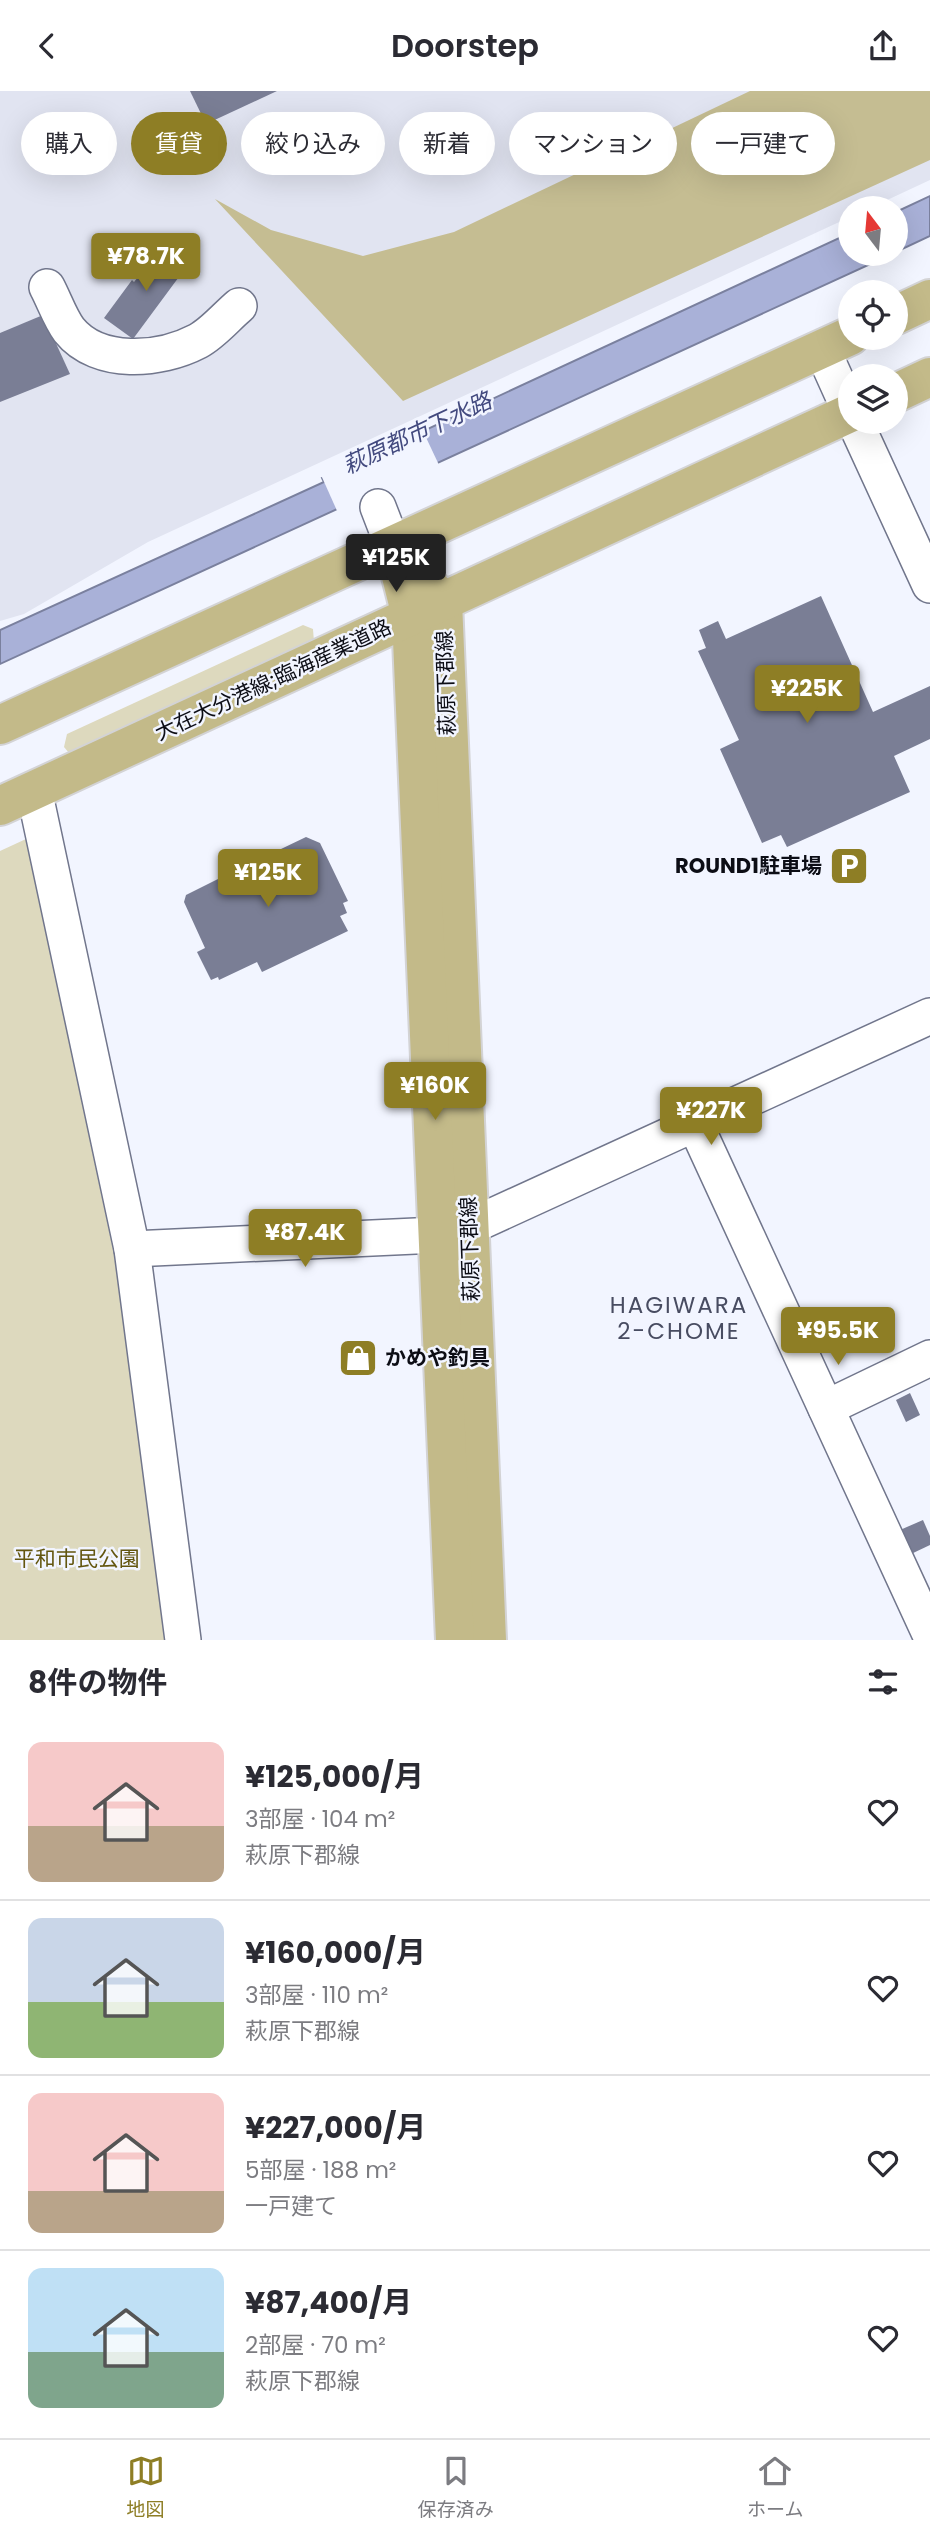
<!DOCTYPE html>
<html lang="ja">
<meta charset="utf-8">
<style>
body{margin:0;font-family:Poppins,"Noto Sans JP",sans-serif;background:#f2f2f3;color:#2b2b33;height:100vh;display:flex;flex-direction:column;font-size:26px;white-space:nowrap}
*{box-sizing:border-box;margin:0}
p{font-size:23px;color:#7c7c81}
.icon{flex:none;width:38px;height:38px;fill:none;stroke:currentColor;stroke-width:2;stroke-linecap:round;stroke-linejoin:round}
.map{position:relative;height:1549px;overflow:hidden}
.panel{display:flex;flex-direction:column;background:#fff;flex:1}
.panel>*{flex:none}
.guide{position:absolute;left:21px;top:21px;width:889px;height:63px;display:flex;gap:14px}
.needle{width:46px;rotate:344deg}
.controls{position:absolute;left:838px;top:105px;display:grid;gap:14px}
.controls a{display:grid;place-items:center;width:70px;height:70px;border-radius:50%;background:#fff;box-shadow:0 7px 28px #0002;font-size:35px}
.price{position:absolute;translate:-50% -60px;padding:0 16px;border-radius:7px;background:#8e7e25;color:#fff;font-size:23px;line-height:46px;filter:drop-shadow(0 2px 4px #0008)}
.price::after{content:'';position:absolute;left:50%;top:42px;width:21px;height:16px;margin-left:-10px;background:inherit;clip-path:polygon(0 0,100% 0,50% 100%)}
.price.on{background:#222;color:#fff}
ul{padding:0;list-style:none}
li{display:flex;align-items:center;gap:21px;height:175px;padding:0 28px}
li+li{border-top:2px solid #e1e1e2}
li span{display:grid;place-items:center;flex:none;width:196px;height:140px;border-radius:14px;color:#555}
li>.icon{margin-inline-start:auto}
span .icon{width:84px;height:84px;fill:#fffc;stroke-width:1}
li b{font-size:30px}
h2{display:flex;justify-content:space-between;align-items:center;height:84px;padding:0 28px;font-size:30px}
.chip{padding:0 24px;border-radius:32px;background:#fff;box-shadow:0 7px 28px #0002;font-size:24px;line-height:63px}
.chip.on{background:#8e7e25;color:#fff}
header{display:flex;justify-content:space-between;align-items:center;height:91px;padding:0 28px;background:#fff;font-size:32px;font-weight:600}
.dock{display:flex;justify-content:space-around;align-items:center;height:98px;border-top:2px solid #e1e1e2;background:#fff;font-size:19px;color:#7c7c81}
.dock a{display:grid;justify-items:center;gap:4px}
.dock .on{color:#8e7e25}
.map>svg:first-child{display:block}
</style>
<header><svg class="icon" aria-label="back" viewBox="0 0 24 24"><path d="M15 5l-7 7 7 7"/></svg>Doorstep<svg class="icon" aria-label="share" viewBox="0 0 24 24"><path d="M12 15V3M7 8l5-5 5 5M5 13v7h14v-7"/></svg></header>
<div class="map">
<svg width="930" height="1549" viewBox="0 0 930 1549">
<rect width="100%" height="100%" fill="#f2f5ff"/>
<!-- built -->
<path fill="#e1e4f1" d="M0,0H930V89L870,117H850V126L148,451L24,523L0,530Z"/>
<!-- green -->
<g fill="#ddd9be">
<path d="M303,534L313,538L314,551L69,662L64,656L67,643Z"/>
<path d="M26,748L114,1163L167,1549H0V760Z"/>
</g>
<!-- forest -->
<path fill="#c5bd92" d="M750,0H930V69L403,310L215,108L271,139L363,165L454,141Z"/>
<!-- water -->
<g fill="#a9b1d8" stroke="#7a809e" stroke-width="2">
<path d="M930,105V145L896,161V121Z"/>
<path d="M850,142V163H892L0,573V539L324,391L322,387Z"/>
</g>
<!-- pier -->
<path fill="#f2f5ff" d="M422,338L439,374L338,422L321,384Z"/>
<!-- building -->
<g fill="#7a7e95">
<path d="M190,0H277L206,33Z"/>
<path d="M163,156L187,175L133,248L104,227L132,189L134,191Z"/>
<path d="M43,224L70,283L0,311V242Z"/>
<path d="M821,505L873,621L930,595V648L894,665L910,701L787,756L781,744L762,752L720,658L739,649L698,560L706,557L699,539L718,530L726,548Z"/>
<path d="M306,746L320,752L348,810L343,812L347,822L340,825L348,840L262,881L257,871L219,889L218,886L211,889L197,861L205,857L184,811L186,804L232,781L226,770L250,759L256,770Z"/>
<path d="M910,1302L920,1324L906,1331L896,1309Z"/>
<path d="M923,1429L930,1445V1454L911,1463L900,1439Z"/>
</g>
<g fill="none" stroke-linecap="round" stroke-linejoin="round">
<!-- minor casing -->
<g stroke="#71768c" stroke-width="38">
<g id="minor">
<path d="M47,196C54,209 60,227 69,239C98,275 160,270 198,250C213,242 226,226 239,215"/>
<path d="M822,258L850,320"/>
<path d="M855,331L930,494"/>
<path d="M378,416L393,455"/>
<path d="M34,699L132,1158L183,1549"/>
<path d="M695,1033L930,1543"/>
<path d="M132,1158L437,1144L469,1136L930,925"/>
<path d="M826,1317L930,1267"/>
</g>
</g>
<!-- major casing -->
<g stroke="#d3d3d5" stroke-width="42">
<g id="major">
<path d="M896,224L930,208"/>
<path d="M896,302L930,286"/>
<path d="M393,455L443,511L487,1549"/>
<path d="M395,461L411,525L455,1549"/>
<path d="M0,634L850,245"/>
<path d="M0,715L850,322"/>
</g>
</g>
<!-- minor -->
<use href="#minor" stroke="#fff" stroke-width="35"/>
<!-- major -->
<use href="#major" stroke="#c3ba89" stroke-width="38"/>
</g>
<!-- icons -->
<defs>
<g id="parking-square" transform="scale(2.0125)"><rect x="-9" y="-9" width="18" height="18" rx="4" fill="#8e7e25" stroke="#f2f5ff"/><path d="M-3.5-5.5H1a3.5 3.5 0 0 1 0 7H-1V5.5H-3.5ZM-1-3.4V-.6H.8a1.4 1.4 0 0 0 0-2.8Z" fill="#fff"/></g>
<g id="shop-square" transform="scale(2.0125)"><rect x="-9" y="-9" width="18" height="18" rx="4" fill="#8e7e25" stroke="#f2f5ff"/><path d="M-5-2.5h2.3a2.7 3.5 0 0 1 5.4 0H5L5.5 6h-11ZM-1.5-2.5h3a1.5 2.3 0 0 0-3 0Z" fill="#fff"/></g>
</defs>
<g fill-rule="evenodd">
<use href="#parking-square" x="849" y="775"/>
<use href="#shop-square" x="358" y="1267"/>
</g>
<g text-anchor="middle" stroke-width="5" stroke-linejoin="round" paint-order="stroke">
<!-- street labels -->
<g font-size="21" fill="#0c0d15" stroke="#f2f5ff">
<text transform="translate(273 589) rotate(-25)" y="7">大在大分港線;臨海産業道路</text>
<text transform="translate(446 592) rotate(-92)" y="7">萩原下郡線</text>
<text transform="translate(470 1158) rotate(-92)" y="7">萩原下郡線</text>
</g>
<!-- poi labels -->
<g font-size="21" font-weight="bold" fill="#0c0d15" stroke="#f2f5ff" text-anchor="end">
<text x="822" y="782">ROUND1駐車場</text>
<text x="385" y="1274" text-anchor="start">かめや釣具</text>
</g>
<!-- park labels -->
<g font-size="21" fill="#63560f" stroke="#f2f5ff">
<text x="77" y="1475">平和市民公園</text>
</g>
<!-- water labels -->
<g font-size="23" font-style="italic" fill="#434a7f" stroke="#f2f5ff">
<text transform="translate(417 342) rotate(-25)" y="8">萩原都市下水路</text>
</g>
<!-- neighbourhood labels -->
<g font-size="23" letter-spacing="2" fill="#484c61" stroke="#f2f5ff">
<text x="679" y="1222">HAGIWARA<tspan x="679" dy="26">2-CHOME</tspan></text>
</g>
</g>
</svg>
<div class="controls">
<a><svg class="needle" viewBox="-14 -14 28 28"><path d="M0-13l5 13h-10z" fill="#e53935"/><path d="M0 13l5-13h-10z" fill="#7c7c81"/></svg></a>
<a><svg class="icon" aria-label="locate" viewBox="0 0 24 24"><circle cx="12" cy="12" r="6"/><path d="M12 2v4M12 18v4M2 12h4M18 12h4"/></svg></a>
<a><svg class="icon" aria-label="layers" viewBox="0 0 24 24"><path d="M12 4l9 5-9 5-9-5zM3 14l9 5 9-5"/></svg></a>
</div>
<b class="price" style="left:146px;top:202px">¥78.7K</b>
<b class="price on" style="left:396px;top:503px">¥125K</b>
<b class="price" style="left:807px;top:634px">¥225K</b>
<b class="price" style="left:268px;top:818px">¥125K</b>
<b class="price" style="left:435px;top:1031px">¥160K</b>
<b class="price" style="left:711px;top:1056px">¥227K</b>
<b class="price" style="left:305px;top:1178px">¥87.4K</b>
<b class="price" style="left:838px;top:1276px">¥95.5K</b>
<div class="guide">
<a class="chip">購入</a>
<a class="chip on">賃貸</a>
<a class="chip">絞り込み</a>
<a class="chip">新着</a>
<a class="chip">マンション</a>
<a class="chip">一戸建て</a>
</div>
</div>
<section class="panel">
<h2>8件の物件<svg class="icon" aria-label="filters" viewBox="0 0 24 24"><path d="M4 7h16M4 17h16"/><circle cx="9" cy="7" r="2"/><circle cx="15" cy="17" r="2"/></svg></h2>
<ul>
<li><span style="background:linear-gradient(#f6c9c9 60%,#b9a48a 0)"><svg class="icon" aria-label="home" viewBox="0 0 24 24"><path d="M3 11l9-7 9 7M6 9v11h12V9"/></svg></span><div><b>¥125,000/月</b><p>3部屋 · 104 m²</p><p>萩原下郡線</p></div><svg class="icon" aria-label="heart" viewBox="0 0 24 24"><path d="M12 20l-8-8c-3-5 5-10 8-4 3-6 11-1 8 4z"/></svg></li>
<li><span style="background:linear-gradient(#c9d6e8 60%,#8fb573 0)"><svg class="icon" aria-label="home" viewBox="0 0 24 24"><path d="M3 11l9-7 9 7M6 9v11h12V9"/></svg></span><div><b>¥160,000/月</b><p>3部屋 · 110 m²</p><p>萩原下郡線</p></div><svg class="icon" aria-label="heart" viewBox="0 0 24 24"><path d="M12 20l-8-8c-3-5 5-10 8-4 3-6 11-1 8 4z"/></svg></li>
<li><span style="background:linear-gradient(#f6c9c9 70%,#b9a48a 0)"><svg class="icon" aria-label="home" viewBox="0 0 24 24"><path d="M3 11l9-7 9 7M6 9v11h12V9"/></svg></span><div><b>¥227,000/月</b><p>5部屋 · 188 m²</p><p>一戸建て</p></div><svg class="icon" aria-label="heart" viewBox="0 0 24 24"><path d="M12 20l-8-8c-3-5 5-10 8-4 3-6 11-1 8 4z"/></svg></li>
<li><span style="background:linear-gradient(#bfe0f5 60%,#7fa58c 0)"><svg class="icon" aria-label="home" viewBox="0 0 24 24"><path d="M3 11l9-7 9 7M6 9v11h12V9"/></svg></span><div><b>¥87,400/月</b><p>2部屋 · 70 m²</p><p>萩原下郡線</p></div><svg class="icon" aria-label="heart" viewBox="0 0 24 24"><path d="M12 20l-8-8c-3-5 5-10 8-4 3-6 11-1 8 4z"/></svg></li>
</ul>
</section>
<nav class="dock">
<a class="on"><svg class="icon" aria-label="map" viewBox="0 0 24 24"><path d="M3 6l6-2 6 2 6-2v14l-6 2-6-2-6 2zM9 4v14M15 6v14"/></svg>地図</a>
<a><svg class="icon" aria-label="saved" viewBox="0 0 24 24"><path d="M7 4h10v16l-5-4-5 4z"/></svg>保存済み</a>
<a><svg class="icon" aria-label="home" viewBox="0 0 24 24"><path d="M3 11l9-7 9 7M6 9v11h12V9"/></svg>ホーム</a>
</nav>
